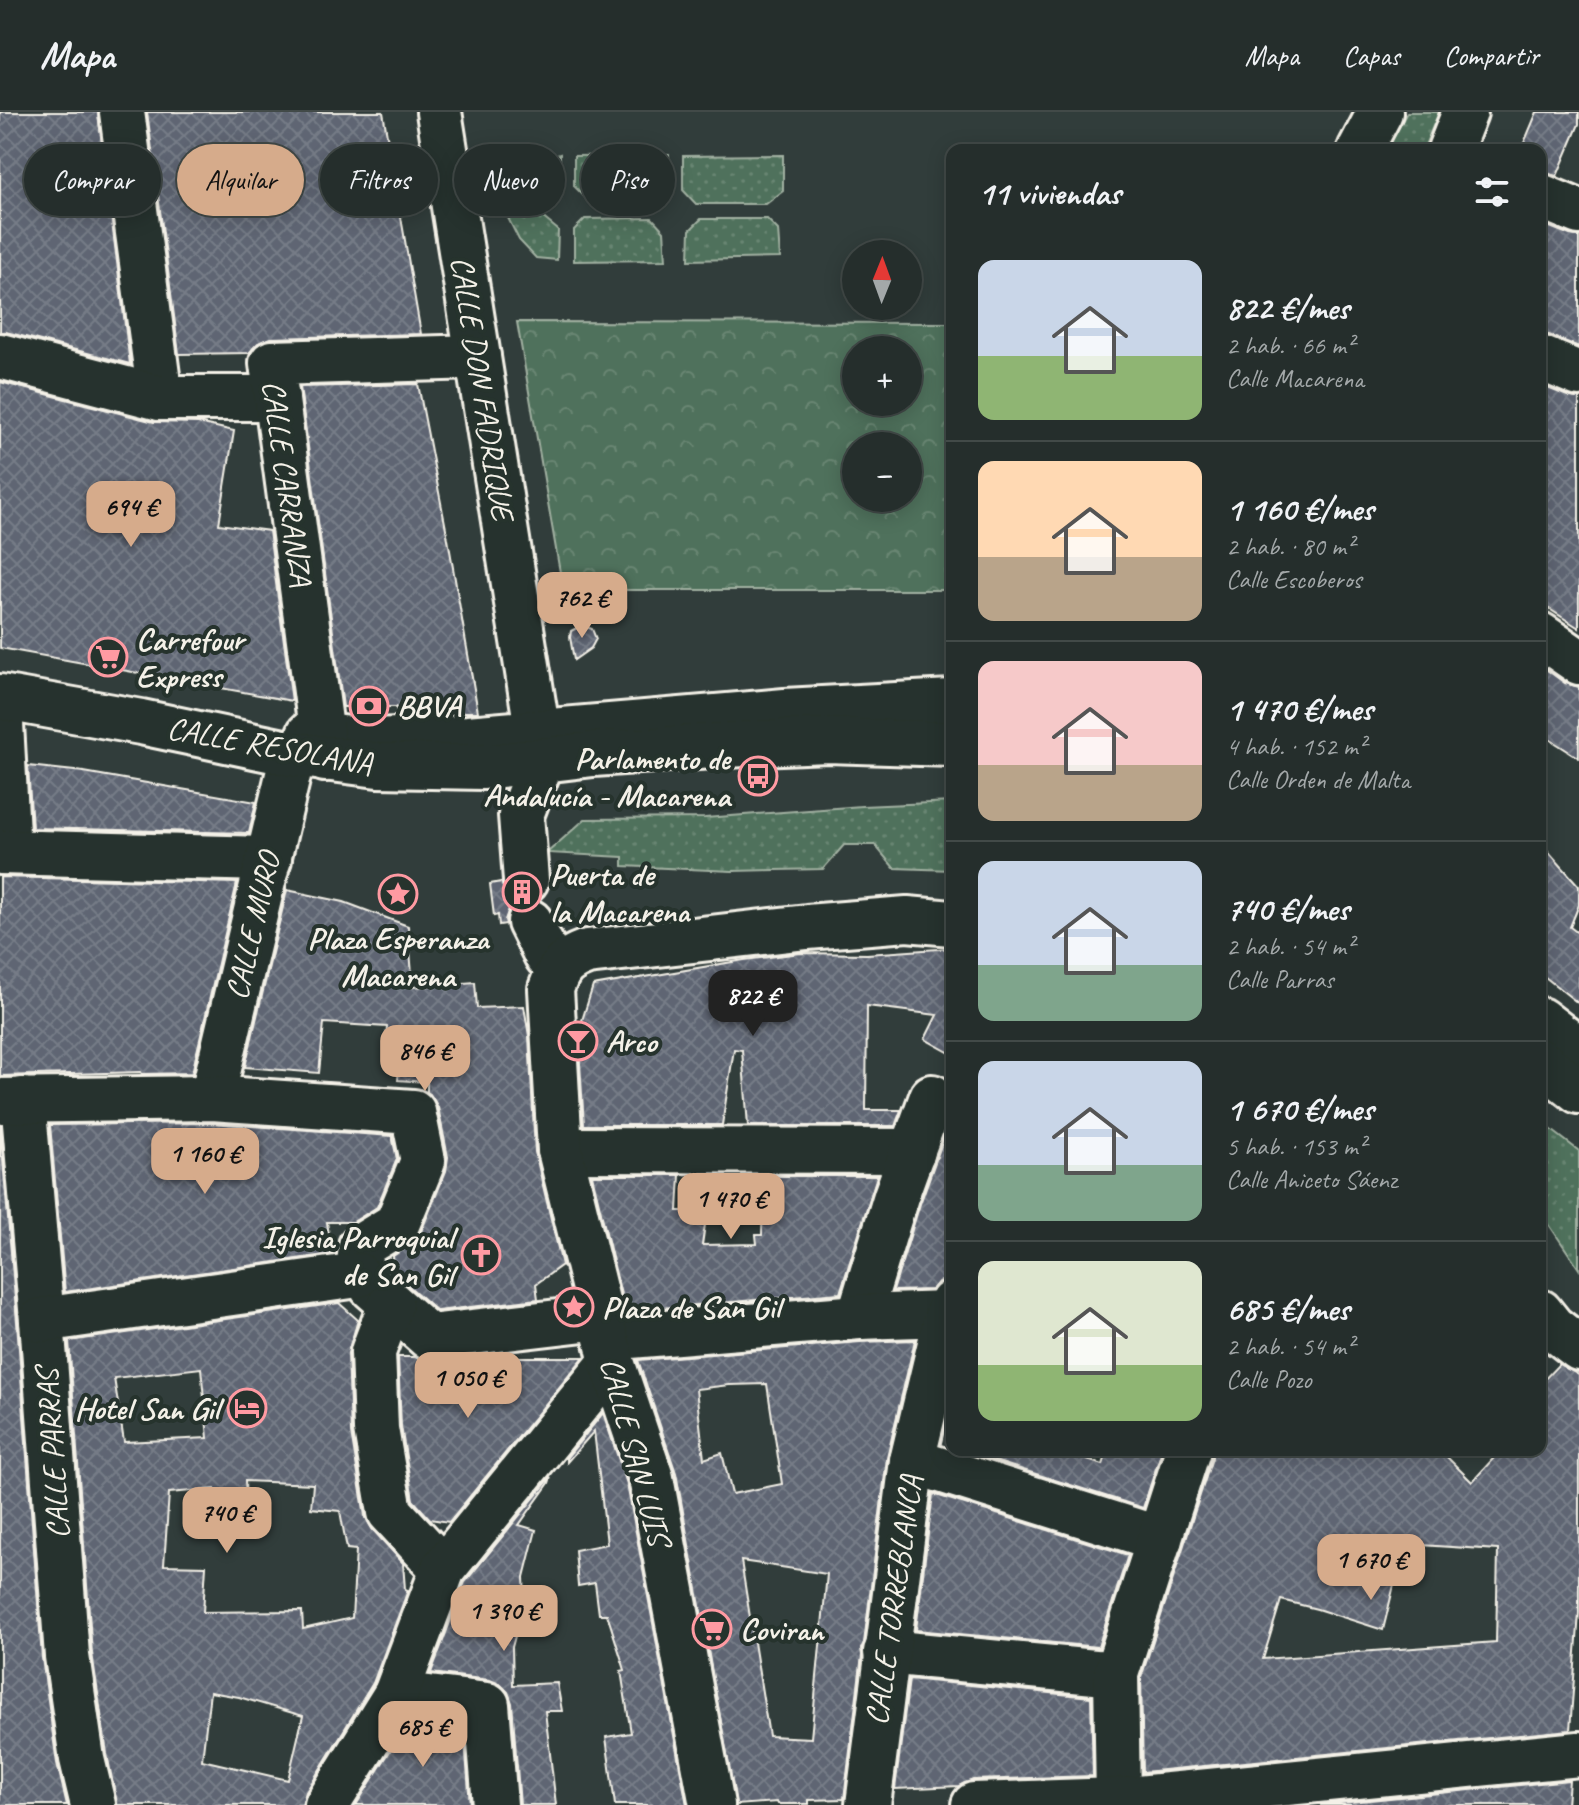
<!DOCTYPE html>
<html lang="es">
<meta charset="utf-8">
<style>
body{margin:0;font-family:Caveat,sans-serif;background:#313a38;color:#f1f3f6;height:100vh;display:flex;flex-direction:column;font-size:30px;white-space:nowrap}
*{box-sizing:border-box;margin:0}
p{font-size:26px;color:#a3a8a9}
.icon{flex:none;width:44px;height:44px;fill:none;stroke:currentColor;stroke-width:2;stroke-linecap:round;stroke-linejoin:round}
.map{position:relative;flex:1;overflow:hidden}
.panel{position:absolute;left:946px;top:32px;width:600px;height:1312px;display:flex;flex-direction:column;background:#252e2c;border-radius:16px;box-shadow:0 4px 20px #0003,0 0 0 2px #424a48}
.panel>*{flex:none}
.banner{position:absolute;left:24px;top:32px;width:760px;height:72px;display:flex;gap:16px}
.needle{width:52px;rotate:1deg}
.buttons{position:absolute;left:842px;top:128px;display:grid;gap:16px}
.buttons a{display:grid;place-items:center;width:80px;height:80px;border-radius:50%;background:#252e2c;box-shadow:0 4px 20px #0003,0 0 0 2px #424a48;font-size:40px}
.price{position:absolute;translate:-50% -68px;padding:0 18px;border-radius:16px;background:#d6ab8b;color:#111;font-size:26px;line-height:52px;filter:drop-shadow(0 2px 4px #0008)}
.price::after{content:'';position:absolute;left:50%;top:48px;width:24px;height:18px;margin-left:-12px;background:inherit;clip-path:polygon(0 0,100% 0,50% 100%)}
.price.on{background:#222;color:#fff}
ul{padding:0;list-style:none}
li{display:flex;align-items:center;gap:24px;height:200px;padding:0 32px}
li+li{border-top:2px solid #424a48}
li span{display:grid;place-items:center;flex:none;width:224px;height:160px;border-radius:16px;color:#555}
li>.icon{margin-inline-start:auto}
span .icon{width:96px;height:96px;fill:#fffc;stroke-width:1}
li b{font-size:34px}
h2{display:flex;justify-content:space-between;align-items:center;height:96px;padding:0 32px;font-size:34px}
.pill{padding:0 28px;border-radius:36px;background:#252e2c;box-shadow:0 4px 20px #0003,0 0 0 2px #424a48;font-size:28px;line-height:72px}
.pill.on{background:#d6ab8b;color:#111}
header{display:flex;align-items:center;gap:48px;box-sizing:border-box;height:112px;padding:0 40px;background:#252e2c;border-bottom:2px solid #424a48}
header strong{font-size:38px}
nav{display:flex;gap:44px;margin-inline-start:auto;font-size:28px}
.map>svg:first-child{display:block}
</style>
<header>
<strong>Mapa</strong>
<nav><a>Mapa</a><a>Capas</a><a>Compartir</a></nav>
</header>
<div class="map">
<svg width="1579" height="1693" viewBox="0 0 1579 1693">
<defs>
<pattern id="grass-dots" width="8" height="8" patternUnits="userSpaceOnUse" patternTransform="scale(2)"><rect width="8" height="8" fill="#4f715b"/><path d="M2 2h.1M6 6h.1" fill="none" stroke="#698673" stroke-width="1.8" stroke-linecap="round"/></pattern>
<pattern id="park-crowns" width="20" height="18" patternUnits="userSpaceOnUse" patternTransform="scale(2)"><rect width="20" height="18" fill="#4f715b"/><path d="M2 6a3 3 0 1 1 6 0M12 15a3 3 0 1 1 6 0" fill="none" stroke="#698673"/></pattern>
<pattern id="building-cross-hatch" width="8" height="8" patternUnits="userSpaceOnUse" patternTransform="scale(2)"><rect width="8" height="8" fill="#5e6573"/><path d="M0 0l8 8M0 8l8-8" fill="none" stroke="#767c87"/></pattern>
</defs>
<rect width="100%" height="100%" fill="#313d3b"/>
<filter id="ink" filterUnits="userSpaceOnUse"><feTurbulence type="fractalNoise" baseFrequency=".0125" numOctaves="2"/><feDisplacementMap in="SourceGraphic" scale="16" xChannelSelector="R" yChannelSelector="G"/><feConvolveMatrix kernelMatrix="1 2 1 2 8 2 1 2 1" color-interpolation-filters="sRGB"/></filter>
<g filter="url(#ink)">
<!-- grass -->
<g fill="url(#grass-dots)" stroke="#a2b1a2" stroke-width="2">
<path d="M1407,0H1439L1423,38H1387Z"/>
<path d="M560,42L559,73L544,88L510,87C520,55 529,52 560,42Z"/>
<path d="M669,43L670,75L654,87L586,86L574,74V44Z"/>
<path d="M783,43V79L766,92H696L683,78V44Z"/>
<path d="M541,104L558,118L557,148L536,146L519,128L508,106Z"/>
<path d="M652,106L664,119L666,148L574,149V118L585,107Z"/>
<path d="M701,107H767L778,118L780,146L689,148L690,118Z"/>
<path d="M952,690V758L894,756L875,733H844L823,757L732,759L623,754V745L547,741L585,707L705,706L862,694Z"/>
<path d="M1540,1009L1579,1039V1157L1540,1099Z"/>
</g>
<!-- park -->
<path fill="url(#park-crowns)" stroke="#a2b1a2" stroke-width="2" fill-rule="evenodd" d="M517,210L952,211V478H563ZM856,238H908V290H856ZM856,334H908V386H856Z"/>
<!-- building -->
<g fill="url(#building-cross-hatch)" stroke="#f4f1e8" stroke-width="2" fill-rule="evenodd">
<path d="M0,0H98L130,252L6,220H0Z"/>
<path d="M147,0H383L421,222L271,226L258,231L249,241L179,242Z"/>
<path d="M1537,0H1579V12L1557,64L1540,60V38H1521Z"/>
<path d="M1540,111L1570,123L1579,124V235L1549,223L1540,222Z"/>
<path d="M0,270L154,310L198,311L234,319L219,412L269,419L292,589L0,536Z"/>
<path d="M418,272L448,427L478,600H397L396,595H343L300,275Z"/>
<path d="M1540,273L1570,285L1579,286V516L1540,491Z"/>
<path d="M582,513L592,517L596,527L591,536L574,548L570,525L571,519Z"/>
<path d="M1540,553L1565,571L1579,575V646L1540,621Z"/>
<path d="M28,654L84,660L256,690L249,721L32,716Z"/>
<path d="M1540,730L1579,774V793L1570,815L1579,822V892L1540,861Z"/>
<path d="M0,765L237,771L192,961L142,962L141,960L0,964Z"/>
<path d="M501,770L506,783L515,791L509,797L505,808L506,812L499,813L498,803L494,804L490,772Z"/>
<path d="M287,778L344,790L408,814L413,875L475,870L477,896L524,894L529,924L535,1040L562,1153L536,1172L538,1187L437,1199L394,1161L393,1144L410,1133L420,1122L446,1059L448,1045L438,995L430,982L427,980V970L398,968L401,928L386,925L387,915L324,911L319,961L245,955Z"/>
<path d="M952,836V942L925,927L937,903L867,894L866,998H901L895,1014H748L742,938L734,937L722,1013H584L578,921L593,874L744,848L801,841L867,842Z"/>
<path d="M952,1003V1166L938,1170L932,1178L893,1179L920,1092Z"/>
<path d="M211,1011L392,1024L397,1047L377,1095L353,1110H327L332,1142L65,1180L50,1013Z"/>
<path d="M0,1014L17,1210L42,1546L57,1651L67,1693H0Z"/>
<path d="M592,1063H680L678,1099H707L702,1133L757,1132L756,1123H762L763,1068L752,1067L751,1064H877L840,1181L625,1199Z"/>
<path d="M339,1191L358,1208L348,1241L351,1321L365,1404L372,1417L403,1451L405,1477L408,1478L373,1571L306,1680L302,1693H117L107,1642L92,1541L69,1229ZM201,1256L208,1326L124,1330L114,1266ZM245,1369L313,1372L311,1396L340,1399L347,1437L356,1438L352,1506L303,1517L302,1499L203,1500L206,1454L164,1453L169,1381L215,1377V1385L246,1390ZM210,1580L239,1585L303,1604L288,1668L202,1648Z"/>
<path d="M915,1228L887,1346L864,1531L861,1537L862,1543L844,1687L809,1688V1692H778L777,1690L736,1693L676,1361L638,1248L860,1230ZM767,1272L782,1372L732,1382L722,1341L704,1347L696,1277L729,1273ZM741,1449L827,1462L811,1626L769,1624Z"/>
<path d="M398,1245H415L422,1249L432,1250L474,1245H584L449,1410L430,1407L413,1388L401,1314Z"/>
<path d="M1559,1252L1579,1263V1501L1570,1618L1143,1660L1141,1566L1212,1346V1338H1440L1472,1370L1501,1338H1540V1272ZM1404,1432L1498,1438L1496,1530L1263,1547L1281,1488L1317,1497L1383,1518Z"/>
<path d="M603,1301L627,1372L687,1693H615L606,1625L631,1621L621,1559L625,1558L607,1502H599L595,1471L578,1474L575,1438L607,1432L594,1319L567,1350V1345Z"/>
<path d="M960,1338H1055L1103,1353L1108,1338H1162L1143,1396Z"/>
<path d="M551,1365L549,1371L519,1413L536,1418L524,1465L525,1488L512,1535L513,1573L557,1571L562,1599H545L556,1693H520L512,1591L508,1580L500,1572L490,1568L431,1561L465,1470Z"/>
<path d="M933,1382L1128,1443L1098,1535L916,1518Z"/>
<path d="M909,1567L1091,1585L1093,1664L973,1668L959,1674L895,1677Z"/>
<path d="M409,1609L464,1615L470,1693H356Z"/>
<path d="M1569,1668L1567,1693H1320Z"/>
</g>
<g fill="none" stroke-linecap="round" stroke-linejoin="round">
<!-- minor casing -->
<g stroke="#f4f1e8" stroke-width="50">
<g id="minor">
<path d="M122,0L160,286"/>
<path d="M439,0L542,648L521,703L526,768"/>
<path d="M1540,84L1579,100"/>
<path d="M0,244L160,286H277"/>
<path d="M1540,246L1579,262"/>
<path d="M1540,523L1579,550"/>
<path d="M0,593L8,740"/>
<path d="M309,622L367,629L468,626L785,599L952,590"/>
<path d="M325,647L272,251L478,245"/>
<path d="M0,740L269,747"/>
<path d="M530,810L547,844L562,853"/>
<path d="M1540,908L1579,938"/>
<path d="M212,986L293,642"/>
<path d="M23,988L42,1208L67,1544L82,1647L93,1693"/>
<path d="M0,989L212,986L413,1000L423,1049L397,1112L361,1134L358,1163"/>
<path d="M560,1038L913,1039"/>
<path d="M372,1175L429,1225L601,1205"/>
<path d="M391,1192L373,1240L376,1317L390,1400L443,1457"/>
<path d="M1540,1200L1552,1215L1579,1236"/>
<path d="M859,1205L896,1084L932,985"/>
<path d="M42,1208L358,1163"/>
<path d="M606,1226L859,1205L947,1202"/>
<path d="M912,1349L1160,1427"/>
<path d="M886,1540L1116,1562"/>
<path d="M396,1582L487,1593L495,1693"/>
<path d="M1118,1688L1116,1562L1188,1338"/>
<path d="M327,1693L396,1582L443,1457L612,1250"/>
<path d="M712,1693L651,1366L612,1250L560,1038L551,877C559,854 565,848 587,840L807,815L907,807L952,811"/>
<path d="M868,1693L912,1349L947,1202L952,1191"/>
<path d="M974,1693L1118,1688L1579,1642"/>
</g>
</g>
<!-- major casing -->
<g stroke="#f4f1e8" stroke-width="50">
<g id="major">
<path d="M1360,38L1380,0"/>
<path d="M1450,38L1465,0"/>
<path d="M0,585L141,610L293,642L378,653L484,655L593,642L758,631L827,628L952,632"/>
<path d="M1540,949L1579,979"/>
</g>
</g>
<!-- minor -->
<use href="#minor" stroke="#26332d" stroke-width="44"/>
<!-- major -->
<use href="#major" stroke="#26332d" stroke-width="44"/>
</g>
</g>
<!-- icons -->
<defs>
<g id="supermarket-ring" transform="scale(2)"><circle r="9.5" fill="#26332d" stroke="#ff9aa2" stroke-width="1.5"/><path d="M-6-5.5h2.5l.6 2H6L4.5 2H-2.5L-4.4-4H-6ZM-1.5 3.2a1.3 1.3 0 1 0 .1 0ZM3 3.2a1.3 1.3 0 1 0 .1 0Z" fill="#ff9aa2"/></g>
<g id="bank-ring" transform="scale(2)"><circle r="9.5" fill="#26332d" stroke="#ff9aa2" stroke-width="1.5"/><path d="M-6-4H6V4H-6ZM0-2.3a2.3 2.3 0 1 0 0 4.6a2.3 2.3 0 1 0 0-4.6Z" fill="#ff9aa2"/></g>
<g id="bus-ring" transform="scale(2)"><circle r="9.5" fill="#26332d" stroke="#ff9aa2" stroke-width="1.5"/><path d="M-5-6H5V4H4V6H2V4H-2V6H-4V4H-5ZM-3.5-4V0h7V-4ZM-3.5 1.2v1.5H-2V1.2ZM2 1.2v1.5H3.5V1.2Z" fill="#ff9aa2"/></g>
<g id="building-ring" transform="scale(2)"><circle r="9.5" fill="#26332d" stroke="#ff9aa2" stroke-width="1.5"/><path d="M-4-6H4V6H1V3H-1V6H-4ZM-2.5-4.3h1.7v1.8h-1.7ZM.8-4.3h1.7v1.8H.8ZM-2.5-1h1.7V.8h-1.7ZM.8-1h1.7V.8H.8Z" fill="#ff9aa2"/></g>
<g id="sight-ring" transform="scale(2)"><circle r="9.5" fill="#26332d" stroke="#ff9aa2" stroke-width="1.5"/><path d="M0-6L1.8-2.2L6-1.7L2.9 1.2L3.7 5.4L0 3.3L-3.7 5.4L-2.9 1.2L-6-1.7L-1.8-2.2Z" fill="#ff9aa2"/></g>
<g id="bar-ring" transform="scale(2)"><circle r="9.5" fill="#26332d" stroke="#ff9aa2" stroke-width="1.5"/><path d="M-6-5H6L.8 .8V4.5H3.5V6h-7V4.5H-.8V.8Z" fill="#ff9aa2"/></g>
<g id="church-ring" transform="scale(2)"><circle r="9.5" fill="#26332d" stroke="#ff9aa2" stroke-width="1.5"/><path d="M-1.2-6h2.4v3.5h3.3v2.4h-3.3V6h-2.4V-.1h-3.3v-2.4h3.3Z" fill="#ff9aa2"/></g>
<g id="hotel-ring" transform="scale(2)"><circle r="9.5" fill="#26332d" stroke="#ff9aa2" stroke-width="1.5"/><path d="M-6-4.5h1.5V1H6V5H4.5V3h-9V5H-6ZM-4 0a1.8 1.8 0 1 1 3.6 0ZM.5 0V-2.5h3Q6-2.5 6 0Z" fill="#ff9aa2"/></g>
</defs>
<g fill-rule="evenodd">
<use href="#supermarket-ring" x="108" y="545"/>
<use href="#bank-ring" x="369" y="594"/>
<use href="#bus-ring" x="758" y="664"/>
<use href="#building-ring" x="522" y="780"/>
<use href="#sight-ring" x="398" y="782"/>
<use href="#bar-ring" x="578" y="929"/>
<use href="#church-ring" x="481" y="1143"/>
<use href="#sight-ring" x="574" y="1195"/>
<use href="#hotel-ring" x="247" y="1296"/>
<use href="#supermarket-ring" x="712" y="1517"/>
</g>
<g text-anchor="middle" stroke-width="8" stroke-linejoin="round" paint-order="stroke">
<!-- street labels -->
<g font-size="32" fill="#f4f1e8" stroke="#26332d">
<text transform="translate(483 276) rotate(81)" y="11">CALLE DON FADRIQUE</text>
<text transform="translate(288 371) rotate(82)" y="11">CALLE CARRANZA</text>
<text transform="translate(270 633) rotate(10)" y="11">CALLE RESOLANA</text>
<text transform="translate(252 814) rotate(-77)" y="11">CALLE MURO</text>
<text transform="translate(636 1339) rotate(75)" y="11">CALLE SAN LUIS</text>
<text transform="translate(52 1342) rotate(-94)" y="11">CALLE PARRAS</text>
<text transform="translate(893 1488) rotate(-82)" y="11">CALLE TORREBLANCA</text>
</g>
<!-- poi labels -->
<g font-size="32" font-weight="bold" fill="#f4f1e8" stroke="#26332d" text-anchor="start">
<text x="136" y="538">Carrefour<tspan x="136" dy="37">Express</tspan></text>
<text x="397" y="605">BBVA</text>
<text x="730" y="657" text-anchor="end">Parlamento de<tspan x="730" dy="37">Andalucía - Macarena</tspan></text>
<text x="550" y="773">Puerta de<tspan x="550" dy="37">la Macarena</tspan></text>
<text x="398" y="837" text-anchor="middle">Plaza Esperanza<tspan x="398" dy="37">Macarena</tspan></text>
<text x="606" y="940">Arco</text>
<text x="453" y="1136" text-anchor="end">Iglesia Parroquial<tspan x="453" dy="37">de San Gil</tspan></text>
<text x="602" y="1206">Plaza de San Gil</text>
<text x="219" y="1307" text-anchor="end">Hotel San Gil</text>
<text x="740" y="1528">Coviran</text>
</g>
</g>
</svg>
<div class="buttons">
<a><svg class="needle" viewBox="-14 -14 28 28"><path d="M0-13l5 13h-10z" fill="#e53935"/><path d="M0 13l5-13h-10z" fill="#a3a8a9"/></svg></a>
<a>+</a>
<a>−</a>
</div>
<b class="price" style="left:131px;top:437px">694 €</b>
<b class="price" style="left:582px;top:528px">762 €</b>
<b class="price on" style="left:753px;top:926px">822 €</b>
<b class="price" style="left:425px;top:981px">846 €</b>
<b class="price" style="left:205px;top:1084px">1 160 €</b>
<b class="price" style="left:731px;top:1129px">1 470 €</b>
<b class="price" style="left:468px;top:1308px">1 050 €</b>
<b class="price" style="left:227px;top:1443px">740 €</b>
<b class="price" style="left:1371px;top:1490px">1 670 €</b>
<b class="price" style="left:504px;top:1541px">1 390 €</b>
<b class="price" style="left:423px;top:1657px">685 €</b>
<div class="banner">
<a class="pill">Comprar</a>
<a class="pill on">Alquilar</a>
<a class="pill">Filtros</a>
<a class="pill">Nuevo</a>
<a class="pill">Piso</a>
</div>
<section class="panel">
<h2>11 viviendas<svg class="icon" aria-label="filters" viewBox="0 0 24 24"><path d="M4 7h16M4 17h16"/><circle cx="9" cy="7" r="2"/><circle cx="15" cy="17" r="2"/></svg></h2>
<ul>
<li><span style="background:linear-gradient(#c9d6e8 60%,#8fb573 0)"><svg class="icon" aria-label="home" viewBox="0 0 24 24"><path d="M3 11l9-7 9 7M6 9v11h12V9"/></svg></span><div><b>822 €/mes</b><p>2 hab. · 66 m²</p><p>Calle Macarena</p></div></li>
<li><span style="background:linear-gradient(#ffd9b3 60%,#b9a48a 0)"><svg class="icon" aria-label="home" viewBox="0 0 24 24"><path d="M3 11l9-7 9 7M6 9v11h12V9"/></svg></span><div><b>1 160 €/mes</b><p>2 hab. · 80 m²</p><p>Calle Escoberos</p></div></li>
<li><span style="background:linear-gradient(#f6c9c9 65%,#b9a48a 0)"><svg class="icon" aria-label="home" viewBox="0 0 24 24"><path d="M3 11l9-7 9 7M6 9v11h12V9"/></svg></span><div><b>1 470 €/mes</b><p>4 hab. · 152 m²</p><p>Calle Orden de Malta</p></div></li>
<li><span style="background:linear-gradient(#c9d6e8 65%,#7fa58c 0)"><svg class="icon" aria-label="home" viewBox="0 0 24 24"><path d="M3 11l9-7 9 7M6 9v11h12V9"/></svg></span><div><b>740 €/mes</b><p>2 hab. · 54 m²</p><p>Calle Parras</p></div></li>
<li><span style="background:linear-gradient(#c9d6e8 65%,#7fa58c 0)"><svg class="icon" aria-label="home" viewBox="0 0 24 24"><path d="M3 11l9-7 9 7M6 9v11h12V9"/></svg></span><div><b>1 670 €/mes</b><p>5 hab. · 153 m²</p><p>Calle Aniceto Sáenz</p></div></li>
<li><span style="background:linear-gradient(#dfe7d0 65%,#8fb573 0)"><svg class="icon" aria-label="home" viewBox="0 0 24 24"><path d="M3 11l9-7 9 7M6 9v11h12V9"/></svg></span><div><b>685 €/mes</b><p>2 hab. · 54 m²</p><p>Calle Pozo</p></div></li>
</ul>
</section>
</div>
